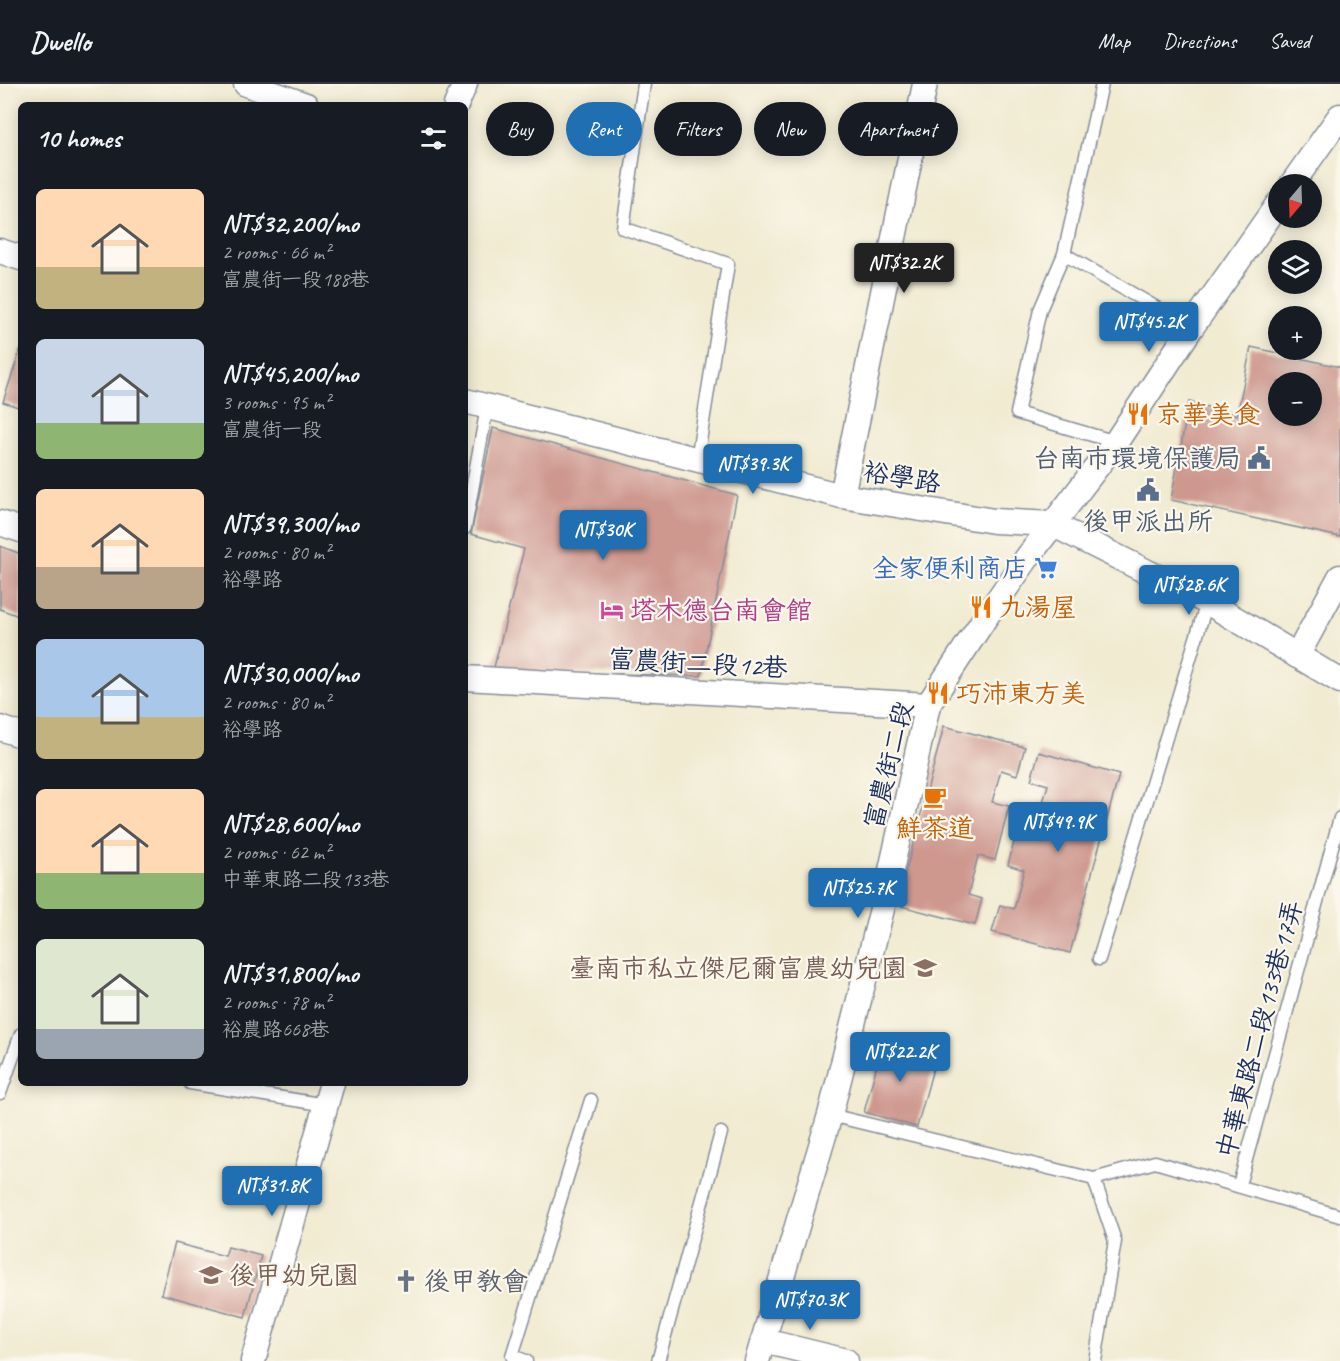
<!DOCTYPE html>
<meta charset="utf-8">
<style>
body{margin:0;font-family:Caveat,"LXGW WenKai TC",sans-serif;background:#20242c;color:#f1f3f6;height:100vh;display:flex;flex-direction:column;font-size:22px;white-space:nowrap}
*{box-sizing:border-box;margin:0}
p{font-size:20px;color:#9ea1a6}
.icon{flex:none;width:33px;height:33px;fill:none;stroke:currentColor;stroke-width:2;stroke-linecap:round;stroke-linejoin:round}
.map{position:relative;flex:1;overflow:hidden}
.sheet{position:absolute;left:18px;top:18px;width:450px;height:984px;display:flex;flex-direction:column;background:#171b24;border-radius:9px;box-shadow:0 3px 15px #0003}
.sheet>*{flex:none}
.hud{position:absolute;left:486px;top:18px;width:570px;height:54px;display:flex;gap:12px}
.needle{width:39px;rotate:199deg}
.buttons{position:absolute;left:1268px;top:90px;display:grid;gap:12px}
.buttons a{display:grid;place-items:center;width:54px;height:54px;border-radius:50%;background:#171b24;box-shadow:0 3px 15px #0003;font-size:30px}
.price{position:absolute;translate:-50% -51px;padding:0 14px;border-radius:6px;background:#1f6fb2;color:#fff;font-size:20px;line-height:39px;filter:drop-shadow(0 2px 3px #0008)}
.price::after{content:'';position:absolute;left:50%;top:36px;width:18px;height:14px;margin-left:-9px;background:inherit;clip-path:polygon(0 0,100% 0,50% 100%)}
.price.active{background:#222;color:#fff}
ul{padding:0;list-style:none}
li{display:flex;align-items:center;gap:18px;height:150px;padding:0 18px}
li span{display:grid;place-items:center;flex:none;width:168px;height:120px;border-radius:9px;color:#555}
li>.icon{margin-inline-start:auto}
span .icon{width:72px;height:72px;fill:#fffc;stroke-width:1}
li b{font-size:26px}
h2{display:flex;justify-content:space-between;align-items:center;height:72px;padding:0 18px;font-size:26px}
.pill{padding:0 21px;border-radius:27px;background:#171b24;box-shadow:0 3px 15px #0003;font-size:21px;line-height:54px}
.pill.active{background:#1f6fb2;color:#fff}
header{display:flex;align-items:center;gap:36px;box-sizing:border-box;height:84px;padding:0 30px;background:#171b24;border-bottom:2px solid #363941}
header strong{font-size:28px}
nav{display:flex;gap:33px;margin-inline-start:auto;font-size:21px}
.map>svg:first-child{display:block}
</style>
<header>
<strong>Dwello</strong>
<nav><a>Map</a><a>Directions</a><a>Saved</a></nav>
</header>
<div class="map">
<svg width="1340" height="1277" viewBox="0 0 1340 1277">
<rect width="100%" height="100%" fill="#fbf7ec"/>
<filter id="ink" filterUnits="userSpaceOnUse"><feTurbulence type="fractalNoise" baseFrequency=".0167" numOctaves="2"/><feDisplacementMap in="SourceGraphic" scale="12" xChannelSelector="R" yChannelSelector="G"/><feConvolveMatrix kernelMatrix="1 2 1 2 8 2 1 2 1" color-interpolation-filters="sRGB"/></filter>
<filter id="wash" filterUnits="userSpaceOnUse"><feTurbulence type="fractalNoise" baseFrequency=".008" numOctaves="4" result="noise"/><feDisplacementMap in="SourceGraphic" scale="24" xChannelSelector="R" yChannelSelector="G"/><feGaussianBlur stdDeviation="1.35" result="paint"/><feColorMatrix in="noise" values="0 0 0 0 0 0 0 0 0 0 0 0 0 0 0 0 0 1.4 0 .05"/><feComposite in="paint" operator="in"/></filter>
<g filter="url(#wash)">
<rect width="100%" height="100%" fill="#f1ebd2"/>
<g id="blocks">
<!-- building -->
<g fill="#ce988f" fill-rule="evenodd">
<path d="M1251,263L1340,283V453L1171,416L1189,318L1237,331ZM1278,298H1311V332H1278Z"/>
<path d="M21,264V324L3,318Z"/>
<path d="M493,344L737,411L701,592L493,587L524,465L471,450Z"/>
<path d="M0,462L21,470V533L0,525Z"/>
<path d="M944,642L1025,663L1017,691L1001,686L992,718L1009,722L995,776L978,772L968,811L982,815L975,841L897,821Z"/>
<path d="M1039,668L1119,691L1070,869L992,848L1000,821L1014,825L1024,786L1008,781L1022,727L1039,732L1048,701L1031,696Z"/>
<path d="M884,955L937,970L917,1043L864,1028Z"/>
<path d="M175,1159L225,1172L228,1163L261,1172L245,1233L161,1210Z"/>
</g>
</g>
</g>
<g filter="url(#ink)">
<use href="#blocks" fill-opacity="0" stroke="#868d98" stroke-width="1.5"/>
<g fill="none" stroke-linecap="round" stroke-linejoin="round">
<!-- service casing -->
<g stroke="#868d98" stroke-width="15">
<g id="service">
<path d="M644,0L623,144L728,180L697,376"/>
<path d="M1102,0L1064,170L1040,226L1017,329L1116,358"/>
<path d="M1064,170L1191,244"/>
<path d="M465,444L487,323"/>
<path d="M1099,875L1207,518"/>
<path d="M190,999L326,1021"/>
<path d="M0,1009L21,950"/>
<path d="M830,1031L1094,1095L1155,1078L1340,1132"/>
<path d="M1094,1095L1115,1157L1095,1277"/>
<path d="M1239,1101L1340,734"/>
<path d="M526,1277L512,1272L591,1016"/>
<path d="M658,1277L721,1049"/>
</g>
</g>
<!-- minor casing -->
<g stroke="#868d98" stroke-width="27">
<g id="minor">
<path d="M246,0L306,21"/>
<path d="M456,21L465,0"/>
<path d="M1292,100L1340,32"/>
<path d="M0,167L21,174"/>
<path d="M465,317L842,412L994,437L1052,440L1207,518L1340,597"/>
<path d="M842,412L925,0"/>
<path d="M0,439L21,446"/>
<path d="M1297,572L1340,493"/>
<path d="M465,594L928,621"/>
<path d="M0,644L21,651"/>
<path d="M764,1257L846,1277"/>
<path d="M253,1277L332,999"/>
<path d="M757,1277L830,1031L885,813L928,621L985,534L1027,474L1116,358L1191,244L1278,120"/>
</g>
</g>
<!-- service -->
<use href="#service" stroke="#fff" stroke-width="12"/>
<!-- minor -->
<use href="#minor" stroke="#fff" stroke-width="24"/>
</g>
</g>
<!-- icons -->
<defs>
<g id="restaurant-bare" transform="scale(1.8)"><path d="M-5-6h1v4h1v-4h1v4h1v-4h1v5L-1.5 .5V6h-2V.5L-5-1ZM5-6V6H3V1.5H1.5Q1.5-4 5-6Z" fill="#e8710a" stroke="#fbf7ec" stroke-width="2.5" paint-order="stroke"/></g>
<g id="civic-bare" transform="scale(1.8)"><path d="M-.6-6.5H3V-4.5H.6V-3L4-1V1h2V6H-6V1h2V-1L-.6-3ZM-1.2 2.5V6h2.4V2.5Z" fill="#5c6f8a" stroke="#fbf7ec" stroke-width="2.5" paint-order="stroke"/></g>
<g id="supermarket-bare" transform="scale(1.8)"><path d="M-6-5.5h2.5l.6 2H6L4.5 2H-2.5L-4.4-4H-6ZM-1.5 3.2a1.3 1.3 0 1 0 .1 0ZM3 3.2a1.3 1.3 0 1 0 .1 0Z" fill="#3f7fe0" stroke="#fbf7ec" stroke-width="2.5" paint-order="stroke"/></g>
<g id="hotel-bare" transform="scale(1.8)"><path d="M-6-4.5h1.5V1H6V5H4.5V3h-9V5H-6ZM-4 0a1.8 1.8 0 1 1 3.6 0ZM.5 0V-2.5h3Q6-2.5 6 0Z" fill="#d1479c" stroke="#fbf7ec" stroke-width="2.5" paint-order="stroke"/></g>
<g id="cafe-bare" transform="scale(1.8)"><path d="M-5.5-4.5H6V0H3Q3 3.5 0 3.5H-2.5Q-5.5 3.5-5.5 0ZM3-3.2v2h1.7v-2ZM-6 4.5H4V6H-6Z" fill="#e8710a" stroke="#fbf7ec" stroke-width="2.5" paint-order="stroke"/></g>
<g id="school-bare" transform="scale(1.8)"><path d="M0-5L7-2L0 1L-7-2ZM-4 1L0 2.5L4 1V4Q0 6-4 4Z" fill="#8d6e63" stroke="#fbf7ec" stroke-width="2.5" paint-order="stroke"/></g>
<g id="church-bare" transform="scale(1.8)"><path d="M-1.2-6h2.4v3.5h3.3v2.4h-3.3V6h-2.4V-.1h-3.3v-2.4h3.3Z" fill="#6b7280" stroke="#fbf7ec" stroke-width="2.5" paint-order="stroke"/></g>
</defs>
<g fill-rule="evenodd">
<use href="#restaurant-bare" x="1138" y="330"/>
<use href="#civic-bare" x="1259" y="374"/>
<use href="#civic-bare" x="1148" y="406"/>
<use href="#supermarket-bare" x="1046" y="484"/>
<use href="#restaurant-bare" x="981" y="523"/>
<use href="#hotel-bare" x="612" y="526"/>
<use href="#restaurant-bare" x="938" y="609"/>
<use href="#cafe-bare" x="935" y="713"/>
<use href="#school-bare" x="925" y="884"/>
<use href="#school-bare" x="211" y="1191"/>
<use href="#church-bare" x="406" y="1197"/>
</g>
<g text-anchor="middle" stroke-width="4.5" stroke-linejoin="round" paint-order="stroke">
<!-- food labels -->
<g font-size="26" fill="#c56008" stroke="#fbf7ec" text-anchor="start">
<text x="1156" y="339">京華美食</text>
<text x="999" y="532">九湯屋</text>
<text x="956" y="618">巧沛東方美</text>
<text x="935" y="753" text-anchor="middle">鮮茶道</text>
</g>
<!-- service labels -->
<g font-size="26" fill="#4e5e75" stroke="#fbf7ec" text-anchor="end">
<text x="1241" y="383">台南市環境保護局</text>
<text x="1148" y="446" text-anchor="middle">後甲派出所</text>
</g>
<!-- street labels -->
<g font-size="26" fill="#1b2f5e" stroke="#fbf7ec">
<text transform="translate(902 393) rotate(9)" y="9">裕學路</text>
<text transform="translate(698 579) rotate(3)" y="9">富農街二段12巷</text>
<text transform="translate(888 681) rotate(-76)" y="9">富農街二段</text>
<text transform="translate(1259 945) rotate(-75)" y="9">中華東路二段133巷17弄</text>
</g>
<!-- shop labels -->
<g font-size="26" fill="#366cbe" stroke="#fbf7ec" text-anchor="end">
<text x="1028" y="493">全家便利商店</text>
</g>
<!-- hotel labels -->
<g font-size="26" fill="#b23c85" stroke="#fbf7ec" text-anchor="start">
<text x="630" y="535">塔木德台南會館</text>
</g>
<!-- education labels -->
<g font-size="26" fill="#785e54" stroke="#fbf7ec" text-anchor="end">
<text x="907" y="893">臺南市私立傑尼爾富農幼兒園</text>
<text x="229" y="1200" text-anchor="start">後甲幼兒園</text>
</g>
<!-- worship labels -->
<g font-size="26" fill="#5b616d" stroke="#fbf7ec" text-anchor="start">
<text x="424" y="1206">後甲教會</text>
</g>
</g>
</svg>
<div class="buttons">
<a><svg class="needle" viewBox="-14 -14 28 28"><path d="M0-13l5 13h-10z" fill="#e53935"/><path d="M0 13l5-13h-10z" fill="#9ea1a6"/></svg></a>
<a><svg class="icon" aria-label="layers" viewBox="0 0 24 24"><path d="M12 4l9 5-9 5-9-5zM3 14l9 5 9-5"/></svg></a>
<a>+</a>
<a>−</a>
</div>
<b class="price active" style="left:904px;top:210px">NT$32.2K</b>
<b class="price" style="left:1149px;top:269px">NT$45.2K</b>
<b class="price" style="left:753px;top:411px">NT$39.3K</b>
<b class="price" style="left:603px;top:477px">NT$30K</b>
<b class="price" style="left:1189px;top:532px">NT$28.6K</b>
<b class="price" style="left:1058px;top:769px">NT$49.9K</b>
<b class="price" style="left:858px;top:835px">NT$25.7K</b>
<b class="price" style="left:900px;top:999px">NT$22.2K</b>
<b class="price" style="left:272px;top:1133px">NT$31.8K</b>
<b class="price" style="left:810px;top:1247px">NT$70.3K</b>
<div class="hud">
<a class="pill">Buy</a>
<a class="pill active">Rent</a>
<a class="pill">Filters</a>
<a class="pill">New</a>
<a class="pill">Apartment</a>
</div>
<section class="sheet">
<h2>10 homes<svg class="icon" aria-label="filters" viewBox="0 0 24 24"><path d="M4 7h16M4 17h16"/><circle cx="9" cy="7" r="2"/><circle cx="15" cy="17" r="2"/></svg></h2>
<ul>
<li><span style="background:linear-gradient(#ffd9b3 65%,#c2b280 0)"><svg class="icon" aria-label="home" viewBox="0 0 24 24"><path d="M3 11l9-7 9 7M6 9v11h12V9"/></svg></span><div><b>NT$32,200/mo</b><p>2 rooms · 66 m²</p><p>富農街一段188巷</p></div></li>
<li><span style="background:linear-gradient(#c9d6e8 70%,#8fb573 0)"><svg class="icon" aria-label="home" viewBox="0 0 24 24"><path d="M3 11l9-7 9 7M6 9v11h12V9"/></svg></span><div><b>NT$45,200/mo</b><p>3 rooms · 95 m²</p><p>富農街一段</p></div></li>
<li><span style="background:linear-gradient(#ffd9b3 65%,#b9a48a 0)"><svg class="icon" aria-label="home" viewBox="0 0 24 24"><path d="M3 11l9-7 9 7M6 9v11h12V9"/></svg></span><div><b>NT$39,300/mo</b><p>2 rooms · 80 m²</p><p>裕學路</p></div></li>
<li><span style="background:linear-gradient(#a9c7e8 65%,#c2b280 0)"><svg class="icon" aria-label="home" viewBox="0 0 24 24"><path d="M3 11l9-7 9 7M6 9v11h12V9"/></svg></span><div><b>NT$30,000/mo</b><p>2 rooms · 80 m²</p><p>裕學路</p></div></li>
<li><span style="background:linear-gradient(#ffd9b3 70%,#8fb573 0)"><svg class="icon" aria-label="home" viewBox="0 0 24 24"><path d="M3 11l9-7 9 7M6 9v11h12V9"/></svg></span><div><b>NT$28,600/mo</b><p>2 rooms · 62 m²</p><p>中華東路二段133巷</p></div></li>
<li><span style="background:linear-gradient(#dfe7d0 75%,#9aa5b1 0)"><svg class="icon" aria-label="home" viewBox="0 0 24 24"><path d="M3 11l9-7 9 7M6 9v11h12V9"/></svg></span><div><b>NT$31,800/mo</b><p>2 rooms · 78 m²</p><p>裕農路668巷</p></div></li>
</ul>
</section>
</div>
